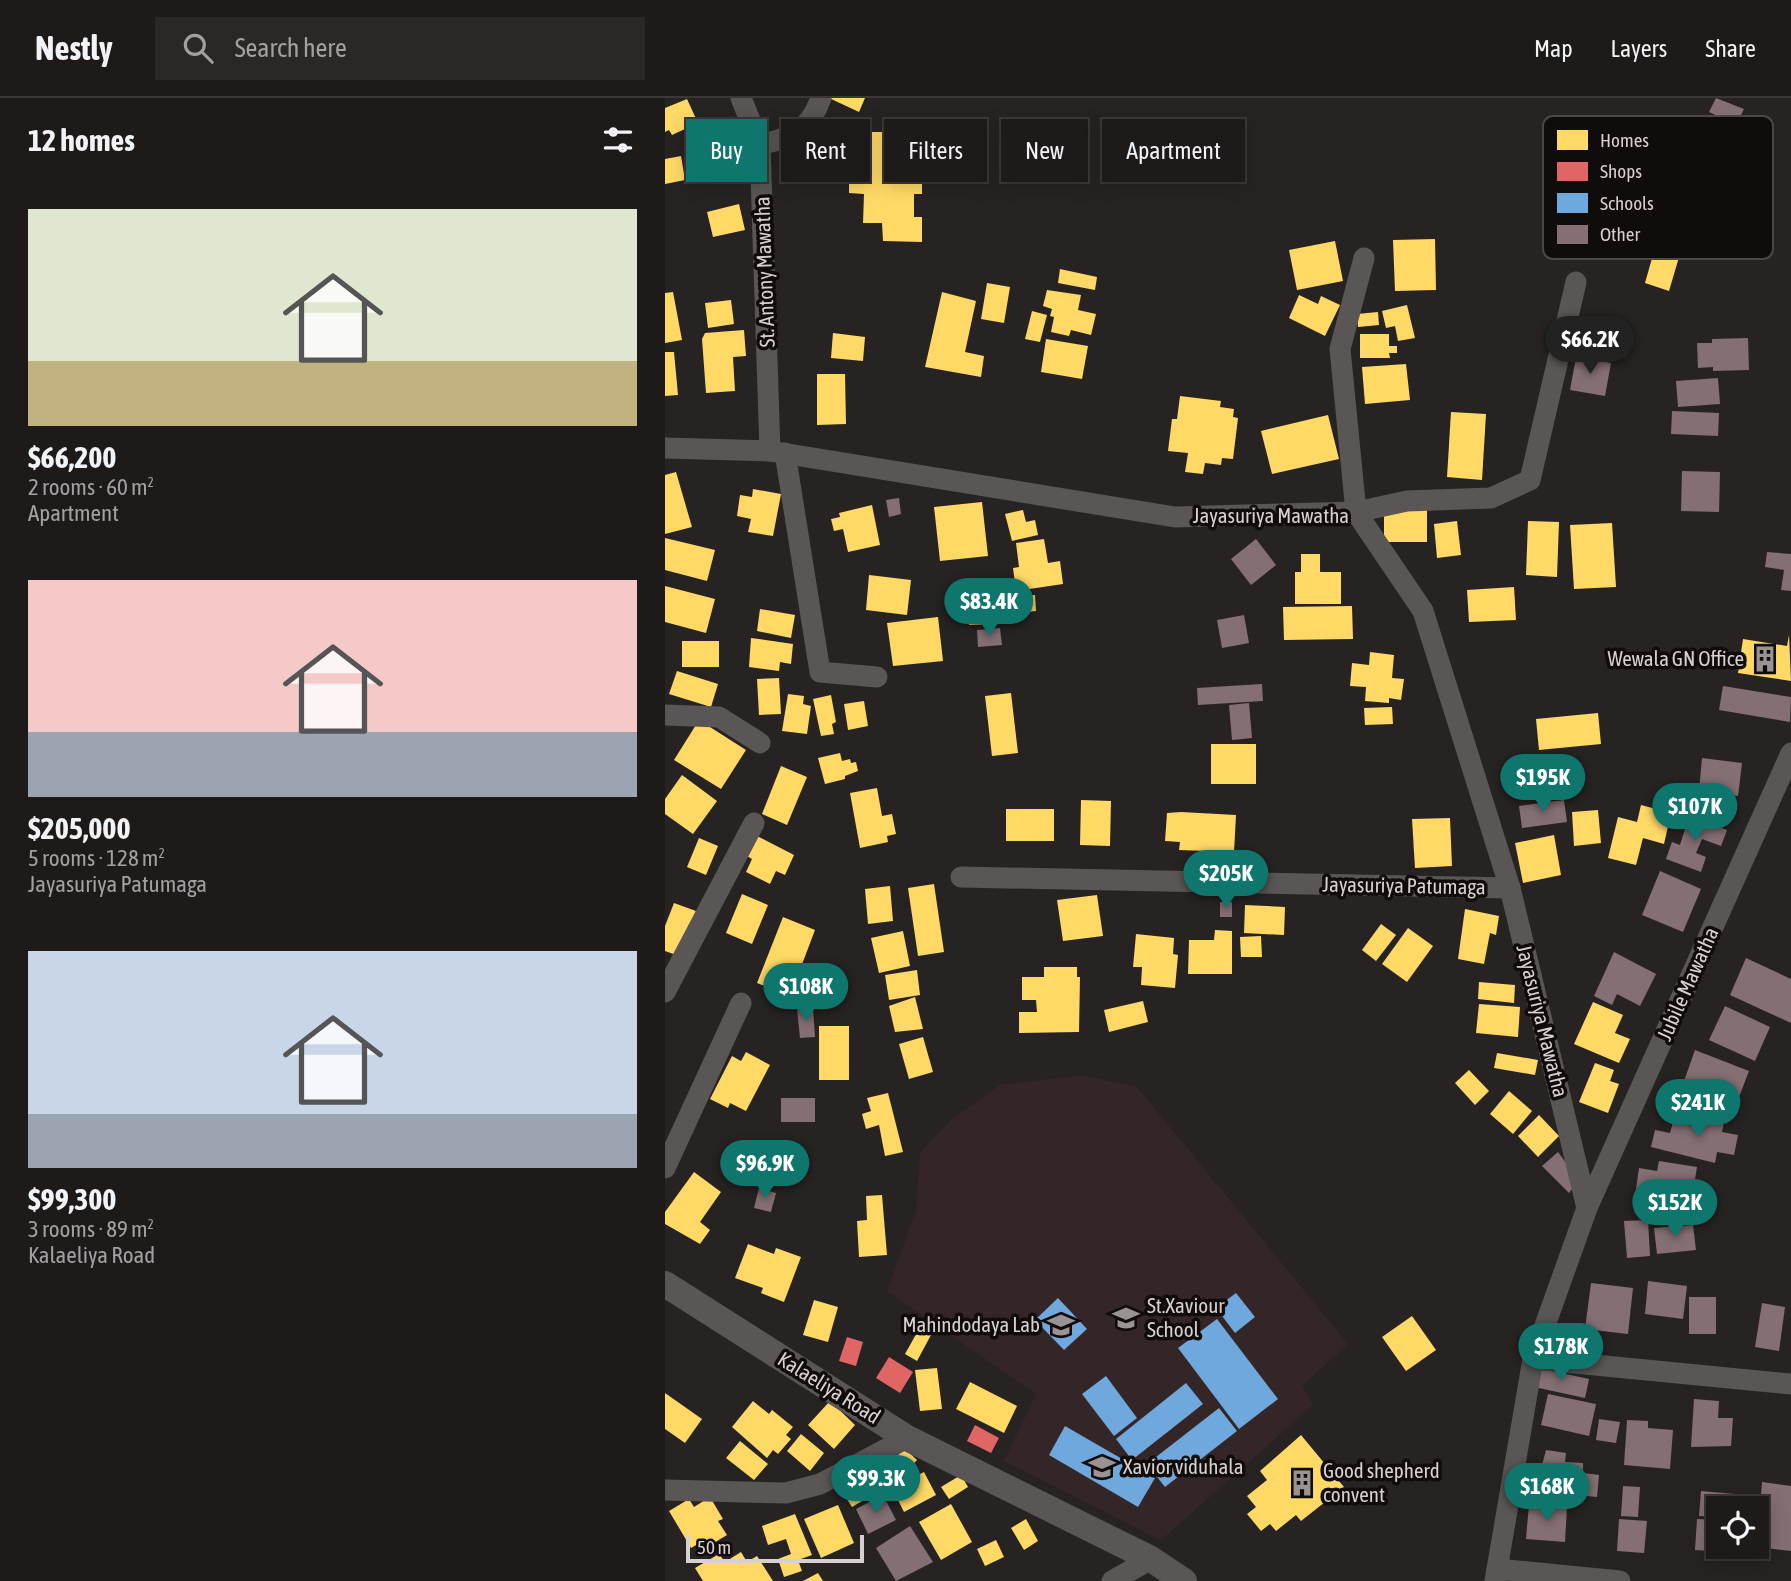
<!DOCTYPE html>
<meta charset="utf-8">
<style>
body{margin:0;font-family:"Asap Condensed",sans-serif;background:#2b2727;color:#f1f3f6;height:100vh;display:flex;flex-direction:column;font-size:26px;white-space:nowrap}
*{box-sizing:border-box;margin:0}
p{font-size:23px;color:#a1a1a2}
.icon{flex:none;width:38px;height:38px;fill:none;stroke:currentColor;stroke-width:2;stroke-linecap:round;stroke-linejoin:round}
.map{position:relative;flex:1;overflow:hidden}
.sheet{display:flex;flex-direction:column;background:#1e1a1a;width:665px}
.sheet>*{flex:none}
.banner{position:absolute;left:21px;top:21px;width:665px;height:63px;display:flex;gap:14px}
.tools{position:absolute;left:1041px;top:1398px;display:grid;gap:14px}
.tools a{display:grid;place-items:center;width:63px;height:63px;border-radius:0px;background:#1e1a1a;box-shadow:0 4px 18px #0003,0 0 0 2px #3c3839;font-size:35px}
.scale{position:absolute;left:21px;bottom:18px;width:178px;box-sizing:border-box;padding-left:7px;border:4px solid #d7d0d1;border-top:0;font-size:19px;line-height:24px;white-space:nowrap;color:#d7d0d1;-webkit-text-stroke:5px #100c0c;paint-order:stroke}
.price{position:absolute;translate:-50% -60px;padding:0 16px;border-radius:24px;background:#0f766e;color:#fff;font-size:23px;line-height:46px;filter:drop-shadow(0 2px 4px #0008)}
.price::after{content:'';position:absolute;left:50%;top:42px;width:21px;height:16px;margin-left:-10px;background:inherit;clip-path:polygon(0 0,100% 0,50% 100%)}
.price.current{background:#222;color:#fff}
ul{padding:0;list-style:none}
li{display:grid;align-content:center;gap:14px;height:371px;padding:0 28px}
li span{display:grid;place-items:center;height:217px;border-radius:0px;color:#555}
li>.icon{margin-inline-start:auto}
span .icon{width:126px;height:126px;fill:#fffc;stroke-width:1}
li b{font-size:30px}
h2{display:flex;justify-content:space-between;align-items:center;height:84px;padding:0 28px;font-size:30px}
.pill{padding:0 24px;border-radius:0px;background:#1e1a1a;box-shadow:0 4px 18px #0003,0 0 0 2px #3c3839;font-size:24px;line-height:63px}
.pill.current{background:#0f766e;color:#fff}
header{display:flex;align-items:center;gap:42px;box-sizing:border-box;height:98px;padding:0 35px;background:#1e1a1a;border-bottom:2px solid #3c3839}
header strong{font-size:33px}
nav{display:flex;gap:38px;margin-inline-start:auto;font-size:24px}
.search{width:490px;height:63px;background:#2b2727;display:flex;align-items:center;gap:18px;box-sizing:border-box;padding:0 24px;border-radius:0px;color:#a1a1a2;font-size:26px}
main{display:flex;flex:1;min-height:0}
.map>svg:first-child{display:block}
</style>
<header>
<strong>Nestly</strong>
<div class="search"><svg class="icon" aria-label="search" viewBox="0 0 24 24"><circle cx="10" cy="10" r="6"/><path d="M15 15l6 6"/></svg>Search here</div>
<nav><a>Map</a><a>Layers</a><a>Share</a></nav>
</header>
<main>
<section class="sheet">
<h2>12 homes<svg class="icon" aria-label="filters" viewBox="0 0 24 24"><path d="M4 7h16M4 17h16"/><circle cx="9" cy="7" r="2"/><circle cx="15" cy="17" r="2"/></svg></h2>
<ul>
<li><span style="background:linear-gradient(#dfe7d0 70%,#c2b280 0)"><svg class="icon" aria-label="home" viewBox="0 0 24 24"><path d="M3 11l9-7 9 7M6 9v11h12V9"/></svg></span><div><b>$66,200</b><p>2 rooms · 60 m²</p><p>Apartment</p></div></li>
<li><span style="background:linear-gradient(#f6c9c9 70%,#9aa5b1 0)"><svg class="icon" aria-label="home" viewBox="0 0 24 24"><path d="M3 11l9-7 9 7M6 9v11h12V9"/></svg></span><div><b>$205,000</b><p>5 rooms · 128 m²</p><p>Jayasuriya Patumaga</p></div></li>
<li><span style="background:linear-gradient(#c9d6e8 75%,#9aa5b1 0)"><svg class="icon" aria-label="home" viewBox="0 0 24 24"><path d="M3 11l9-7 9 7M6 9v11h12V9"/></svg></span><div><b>$99,300</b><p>3 rooms · 89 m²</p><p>Kalaeliya Road</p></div></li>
</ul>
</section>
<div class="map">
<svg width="1126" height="1483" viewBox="0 0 1126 1483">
<rect width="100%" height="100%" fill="#282323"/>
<!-- built -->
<path fill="#342627" d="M416,977L472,989L683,1246L637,1288L648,1307L496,1442L339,1363L371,1296L222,1193L251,1113L255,1055L286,1022L335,987Z"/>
<!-- homes -->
<g fill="#ffd966">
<path d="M164,0H200L194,14Z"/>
<path d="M22,1L33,25L7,37L4,32L0,34V10Z"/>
<path d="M206,34H232L231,67L257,68V96H249V119H257V144L218,143L217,125H198L199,96L184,95V73L205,74Z"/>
<path d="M16,58L20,82L0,86V61Z"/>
<path d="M74,106L80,132L48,139L42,114Z"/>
<path d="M995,132L1020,139L1004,193L980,185Z"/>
<path d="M770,141L771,192L730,193L728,142Z"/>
<path d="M670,143L678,183L632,192L624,152Z"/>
<path d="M395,171L432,179L430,192L393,185Z"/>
<path d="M322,185L345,189L339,225L316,221Z"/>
<path d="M382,192L416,197L413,212L431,216L426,237L406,232L404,238L386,234L389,219L385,218L387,211L378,208Z"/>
<path d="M8,194L17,242L0,245V195Z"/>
<path d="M277,194L311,203L300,254L319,258L316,279L260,269Z"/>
<path d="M634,197L653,206L656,198L675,207L660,238L624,220Z"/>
<path d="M66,202L69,226L43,230L40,205Z"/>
<path d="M742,207L750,240L733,243L730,228L721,230L717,213Z"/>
<path d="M367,213L382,217L375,244L360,241Z"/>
<path d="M713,214L714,227L693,229L692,216Z"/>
<path d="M79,232L81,258L68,259L70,293L41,295L37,241L40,235Z"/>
<path d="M168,235L200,239L198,263L166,260Z"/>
<path d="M695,236H724V248H732V255H724L725,260H695Z"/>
<path d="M381,241L423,248L417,281L376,274Z"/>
<path d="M0,254H9L13,297L0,298Z"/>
<path d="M741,266L745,302L700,306L697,269Z"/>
<path d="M152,276H180L181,326L152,327Z"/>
<path d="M515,298L556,303L555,309L569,311L568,319L573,320L568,361L557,360L556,367L540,365L538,376L520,374L523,355L503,353L507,321H512Z"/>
<path d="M786,314L821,316L817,382L782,379Z"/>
<path d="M663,317L674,361L607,376L596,333Z"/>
<path d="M11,374L27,429L0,436V377Z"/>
<path d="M88,391L116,396L108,438L83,434L86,421L72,418L75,397L87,399Z"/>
<path d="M317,404L323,458L275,463L269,409Z"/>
<path d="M207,407L215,447L183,454L178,431L169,433L166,421L175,419L174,415Z"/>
<path d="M358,412L361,424L370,422L373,437L347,443L340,416Z"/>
<rect x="719" y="412" width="43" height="32"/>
<path d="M792,423L796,457L772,460L769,426Z"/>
<path d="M863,423L894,424L892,479L861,477Z"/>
<path d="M947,425L951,489L909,491L905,427Z"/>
<path d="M0,440L50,452L42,483L0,472Z"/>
<path d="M379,441L383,465L395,463L398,486L351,493L348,470L354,469L351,445Z"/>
<path d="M636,456H655V474H676V506H630V474H636Z"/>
<path d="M204,477L246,482L242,517L201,512Z"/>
<path d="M0,488L50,501L41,535L0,524Z"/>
<path d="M849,489L851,522L804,524L802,492Z"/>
<path d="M370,497L371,513L350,515L348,499Z"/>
<path d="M333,501L335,526L304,527L303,502Z"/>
<path d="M687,508L688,541L619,542L618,509Z"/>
<path d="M95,511L130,517L126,540L92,533Z"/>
<path d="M273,519L278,563L228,568L222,525Z"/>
<path d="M1124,537L1126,583L1073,575L1078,541L1122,548Z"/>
<path d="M86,540L128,546L126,566L115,564L114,573L84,569Z"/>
<rect x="17" y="543" width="37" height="26"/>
<path d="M705,554L729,557L727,580L739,581L736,602L724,600V605L700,603L701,589L685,588L687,565L704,567Z"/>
<path d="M12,573L53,586L46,609L4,596Z"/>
<path d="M114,580L116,616L94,617L92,581Z"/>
<path d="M346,595L353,655L327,658L320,598Z"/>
<path d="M123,596L139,598L138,606L146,608L142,636L117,633Z"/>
<path d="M166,597L171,624L167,626L169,636L156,638L148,601Z"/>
<path d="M199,603L203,628L183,632L179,606Z"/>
<path d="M727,609L728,626L700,627L699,610Z"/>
<path d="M933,615L936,646L874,652L871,621Z"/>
<path d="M34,622L81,652L56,691L9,662Z"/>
<rect x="546" y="646" width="45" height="40"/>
<path d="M175,655L177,663L185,661L186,665L191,664L193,673L180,678V681L160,686L153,660Z"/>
<path d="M116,668L142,679L122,727L97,716Z"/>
<path d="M17,677L52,703L28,736L0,716V701Z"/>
<path d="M212,690L217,718L227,716L231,736L222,738L223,744L195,750L185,695Z"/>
<path d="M416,702L446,703L445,748L415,747Z"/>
<path d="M976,707L1006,715L999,746L978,740L971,767L943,760L953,719L972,724Z"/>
<rect x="341" y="711" width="48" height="32"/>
<path d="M933,712L936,745L909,748L907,714Z"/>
<path d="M516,714L571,717L569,754L514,752L515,744L500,743L502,715Z"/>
<path d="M785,720L787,768L750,770L747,721Z"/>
<path d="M889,737L896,777L858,785L850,745Z"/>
<path d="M92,738L129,757L120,777L111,773L105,786L81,774L87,761L82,758Z"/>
<path d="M34,740L53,748L41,777L22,769Z"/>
<path d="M269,786L279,854L253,858L243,790Z"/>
<path d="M225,788L228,823L203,826L200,791Z"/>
<path d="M77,796L103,807L87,846L61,835Z"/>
<path d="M432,797L438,838L398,843L392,802Z"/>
<path d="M9,805L31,813L14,858L0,853V828Z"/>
<path d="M580,807L620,809L619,837L579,835Z"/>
<path d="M800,811L834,818L831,837L825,835L819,866L793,861Z"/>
<path d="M118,819L150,832L136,869L155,877L146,901L126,893L124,897L92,885Z"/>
<path d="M716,826L731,837L711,863L697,852Z"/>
<path d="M743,830L768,848L742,884L717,866Z"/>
<path d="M550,832L567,833V876H523L524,842H549Z"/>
<path d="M238,833L245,868L214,875L206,840Z"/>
<path d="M471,836L509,840L508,856L513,857L510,890L476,887L477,869H468Z"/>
<path d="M596,838L597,859H576L575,839Z"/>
<path d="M379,869H412V879H415L414,934L354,935V914H372L371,902H357V879H379Z"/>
<path d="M252,872L255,897L224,902L220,877Z"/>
<path d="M814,884L850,887L849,905L813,901Z"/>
<path d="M250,899L258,931L230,934L224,908Z"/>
<path d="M478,903L483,924L444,934L439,912Z"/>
<path d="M928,904L958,917L950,935L965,941L954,965L909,946Z"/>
<path d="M814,906L855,909L853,939L811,935Z"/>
<rect x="154" y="928" width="30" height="54"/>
<path d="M258,939L268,974L244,981L234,946Z"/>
<path d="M81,954L105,967L81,1013L65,1005L63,1010L45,1001L67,958L76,963Z"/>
<path d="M832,955L873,962L870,977L829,970Z"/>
<path d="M930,965L949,972L945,983L954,986L943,1015L914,1004Z"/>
<path d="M804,972L824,993L810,1007L790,985Z"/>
<path d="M844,993L867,1013L848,1036L825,1016Z"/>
<path d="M223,995L238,1054L220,1058L214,1027L201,1031L197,1016L206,1013L202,1000Z"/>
<path d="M874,1017L894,1038L873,1059L853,1038Z"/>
<path d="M29,1074L56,1094L35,1124L45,1132L35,1146L0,1126V1114Z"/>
<path d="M217,1097L222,1157L194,1159L192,1123L202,1122L201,1098Z"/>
<path d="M83,1146L109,1156L111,1150L136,1159L119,1204L96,1195L98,1190L70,1180Z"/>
<path d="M149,1202L173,1209L163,1244L138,1237Z"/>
<path d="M747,1218L771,1252L741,1273L717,1239Z"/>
<path d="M254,1231L266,1237L252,1263L240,1256Z"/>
<path d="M272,1270L277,1311L255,1313L250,1272Z"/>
<path d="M305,1284L352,1308L339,1335L291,1311Z"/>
<path d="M0,1295L37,1321L20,1345L0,1331Z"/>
<path d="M88,1303L104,1316L107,1312L128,1329L121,1337L126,1341L113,1356L108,1352L102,1360L67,1329Z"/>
<path d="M165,1303L190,1327L169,1351L143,1327Z"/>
<path d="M136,1336L159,1355L145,1373L122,1353Z"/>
<path d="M636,1337L679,1389L636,1423L631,1417L611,1433L605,1426L596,1433L582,1416L591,1409L582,1398L602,1382L595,1373Z"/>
<path d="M75,1343L103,1366L89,1382L61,1360Z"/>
<path d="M239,1350L252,1362L231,1386L218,1375Z"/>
<path d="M259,1374L271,1397L239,1414L227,1390Z"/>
<path d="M204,1377L214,1393L187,1409L177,1393Z"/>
<path d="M296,1377L303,1389L284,1401L276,1389Z"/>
<path d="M45,1399L58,1421L53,1423L62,1437L42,1449L38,1443L26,1450L4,1413L24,1401L29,1409Z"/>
<path d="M286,1406L307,1444L276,1462L254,1424Z"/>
<path d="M173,1407L189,1445L156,1460L139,1421Z"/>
<path d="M130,1416L147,1457L133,1462L137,1473L119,1479L113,1461L126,1456L121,1441L103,1447L97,1428Z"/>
<path d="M361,1421L373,1443L359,1452L346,1430Z"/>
<path d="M331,1442L339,1459L320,1468L312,1451Z"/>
<path d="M76,1454L82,1464L92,1458L108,1483H38L30,1470L54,1456L60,1464Z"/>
<path d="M153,1475L158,1483H138Z"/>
</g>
<!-- shops -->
<g fill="#e06666">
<path d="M182,1239L198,1244L191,1268L174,1263Z"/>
<path d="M224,1259L248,1274L235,1295L211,1280Z"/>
<path d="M310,1327L334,1340L326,1355L302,1343Z"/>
</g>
<!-- schools -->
<g fill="#6fa8dc">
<path d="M571,1195L590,1219L570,1235L551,1210Z"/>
<path d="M393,1200L422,1231L399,1252L370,1222Z"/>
<path d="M552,1221L613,1301L574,1331L513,1250Z"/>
<path d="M441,1278L472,1320L449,1338L417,1296Z"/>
<path d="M521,1285L538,1306L467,1362L451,1341Z"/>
<path d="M554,1310L572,1333L500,1389L482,1366Z"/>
<path d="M400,1328L490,1380L473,1409L384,1357Z"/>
</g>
<!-- building -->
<g fill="#846f73">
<path d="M1051,0L1079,11L1071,27L1044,14Z"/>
<path d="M1083,240L1084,272L1048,273V269L1033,270L1032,245H1047V241Z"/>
<path d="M911,259L946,265L940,298L905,292Z"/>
<path d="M1053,280L1055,306L1013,309L1011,283Z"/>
<path d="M1007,313L1054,315L1053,338L1006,336Z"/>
<path d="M1017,373L1055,374L1054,414L1016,413Z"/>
<path d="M234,400L236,416L224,419L221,402Z"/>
<path d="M591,441L611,467L586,487L566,461Z"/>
<path d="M1102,454L1126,456V493L1116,492L1119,472L1100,469Z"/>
<path d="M579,517L584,545L557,550L552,522Z"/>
<path d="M335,530L337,547L313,549L312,532Z"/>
<path d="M597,586L598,603L533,607L532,590Z"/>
<path d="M1058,588L1126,599L1125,624L1054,612Z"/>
<path d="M584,605L587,640L567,642L564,607Z"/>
<path d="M1037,660L1077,665L1073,698L1034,693Z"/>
<path d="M899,702L902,724L857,730L854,708Z"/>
<path d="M1024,718L1062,732L1056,748L1037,741L1031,755L1041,759L1036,774L1001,761L1007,744L1015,747Z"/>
<path d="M995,773L1036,791L1018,834L977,817Z"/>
<rect x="555" y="804" width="12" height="15"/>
<path d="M949,854L991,876L975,908L952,896L947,907L929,898Z"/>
<path d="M1081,860L1126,881V925L1065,897Z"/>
<path d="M1060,908L1105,929L1090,963L1044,942Z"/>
<path d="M148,910L150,939L135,940L132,911Z"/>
<path d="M1030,952L1084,973L1071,1007L1018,986Z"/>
<rect x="116" y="1000" width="34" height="24"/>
<path d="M1036,1014L1060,1019L1057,1034L1073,1037L1069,1057L1052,1054L1050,1065L986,1049L990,1032L1005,1035L1008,1024L1033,1029Z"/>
<path d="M893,1054L907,1073L910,1087L904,1095L877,1068Z"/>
<path d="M994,1063L1032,1069L1026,1106L987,1100L988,1094L971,1091L974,1070L992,1073Z"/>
<path d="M94,1090L111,1095L106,1114L89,1110Z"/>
<path d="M983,1122L985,1158L962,1160L959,1123Z"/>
<path d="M1028,1127L1031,1152L992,1156L989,1130Z"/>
<path d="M983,1183L1022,1188L1018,1221L980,1216Z"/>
<path d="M926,1185L968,1190L963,1236L920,1231Z"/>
<rect x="1024" y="1199" width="27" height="37"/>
<path d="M1097,1205L1120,1209L1114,1253L1090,1249Z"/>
<path d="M873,1270L924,1281L920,1300L869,1289Z"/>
<path d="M883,1296L931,1306L924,1338L876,1327Z"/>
<path d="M1029,1301L1054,1303L1053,1320H1068L1066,1348L1026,1349Z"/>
<path d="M934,1321L955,1324L951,1345L931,1342Z"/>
<path d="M962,1322L983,1323V1330L1008,1332L1005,1371L959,1367Z"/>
<path d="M881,1352L901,1355L900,1364L918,1365V1375L934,1377L932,1399L871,1393L872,1371H876Z"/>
<path d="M1097,1384L1126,1388V1453L1092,1449Z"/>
<path d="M958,1388L975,1389L973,1419L956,1418Z"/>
<path d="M1036,1393L1070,1396L1069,1410H1054V1419L1034,1418Z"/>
<path d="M218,1397L231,1422L203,1436L191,1411Z"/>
<path d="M864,1406L902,1409L900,1444L861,1441Z"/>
<path d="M954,1421L982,1423L979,1455L952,1453Z"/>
<path d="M1032,1421L1054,1422V1449H1062V1454L1030,1452Z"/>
<path d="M245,1428L268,1464L231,1483L211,1450Z"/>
</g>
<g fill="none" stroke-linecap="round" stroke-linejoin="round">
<!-- minor -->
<g stroke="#5a5656" stroke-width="21">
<path d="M76,0L95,47L105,353"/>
<path d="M95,47C128,39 144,33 156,0"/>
<path d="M699,160L675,251L691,414L742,403L826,400L865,382L911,184"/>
<path d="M0,350L105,353L510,419L691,414L758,513L845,790L922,1110"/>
<path d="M120,355L155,574L212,579"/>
<path d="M0,617L54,619L95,645"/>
<path d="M296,779L845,790"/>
<path d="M0,894L89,725"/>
<path d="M0,1070L76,905"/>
<path d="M868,1261L1126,1286"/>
<path d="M0,1392L121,1395L155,1386L242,1340"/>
<path d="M832,1471L955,1483"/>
<path d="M447,1483L486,1461"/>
<path d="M830,1483L868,1261L922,1110L1126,655"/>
</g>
<!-- tertiary -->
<path stroke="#5a5656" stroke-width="26" d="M0,1186L242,1340L486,1461L519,1483"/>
</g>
<!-- icons -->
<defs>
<g id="building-bare" transform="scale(2.1)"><path d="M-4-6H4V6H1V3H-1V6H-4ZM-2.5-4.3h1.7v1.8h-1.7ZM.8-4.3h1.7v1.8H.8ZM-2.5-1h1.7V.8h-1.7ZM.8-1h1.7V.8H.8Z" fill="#9a9394" stroke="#100c0c" stroke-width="2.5" paint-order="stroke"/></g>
<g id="school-bare" transform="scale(2.1)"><path d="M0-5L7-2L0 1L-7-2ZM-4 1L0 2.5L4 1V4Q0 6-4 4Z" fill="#9a9394" stroke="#100c0c" stroke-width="2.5" paint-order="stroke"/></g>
</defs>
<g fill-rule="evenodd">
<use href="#building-bare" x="1100" y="561"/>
<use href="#school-bare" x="461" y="1220"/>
<use href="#school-bare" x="396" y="1227"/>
<use href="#school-bare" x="437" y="1369"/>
<use href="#building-bare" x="637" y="1385"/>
</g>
<g text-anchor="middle" stroke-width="7" stroke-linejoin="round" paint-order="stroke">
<!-- street labels -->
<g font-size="21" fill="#d7d0d1" stroke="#100c0c">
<text transform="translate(100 174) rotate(-92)" y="7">St. Antony Mawatha</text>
<text x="606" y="425">Jayasuriya Mawatha</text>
<text transform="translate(739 788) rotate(1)" y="7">Jayasuriya Patumaga</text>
<text transform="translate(1023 886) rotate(-66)" y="7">Jubile Mawatha</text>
<text transform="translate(877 923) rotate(76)" y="7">Jayasuriya Mawatha</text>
<text transform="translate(164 1290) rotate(32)" y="7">Kalaeliya Road</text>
</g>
<!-- poi labels -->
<g font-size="21" fill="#d7d0d1" stroke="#100c0c" text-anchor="start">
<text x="1079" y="568" text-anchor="end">Wewala GN Office</text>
<text x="482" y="1215">St.Xaviour<tspan x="482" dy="24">School</tspan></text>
<text x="375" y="1234" text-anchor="end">Mahindodaya Lab</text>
<text x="458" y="1376">Xavior viduhala</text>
<text x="658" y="1380">Good shepherd<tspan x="658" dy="24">convent</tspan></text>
</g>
</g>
<!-- legend -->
<rect x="878" y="18" width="230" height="143" rx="10" fill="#100c0c" stroke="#4c4747" stroke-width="2"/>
<rect x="892" y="32" width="31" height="20" fill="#ffd966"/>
<rect x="892" y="64" width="31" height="19" fill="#e06666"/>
<rect x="892" y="95" width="31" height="20" fill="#6fa8dc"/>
<rect x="892" y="127" width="31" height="19" fill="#846f73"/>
<g font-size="19" fill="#d7d0d1">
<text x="935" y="49">Homes</text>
<text x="935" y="80">Shops</text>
<text x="935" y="112">Schools</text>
<text x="935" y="143">Other</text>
</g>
</svg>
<div class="tools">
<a><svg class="icon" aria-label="locate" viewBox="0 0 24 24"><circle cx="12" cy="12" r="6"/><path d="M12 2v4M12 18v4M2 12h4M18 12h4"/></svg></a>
</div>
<div class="scale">50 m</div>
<b class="price current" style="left:925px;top:278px">$66.2K</b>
<b class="price" style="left:324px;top:540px">$83.4K</b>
<b class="price" style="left:878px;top:716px">$195K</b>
<b class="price" style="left:1030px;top:745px">$107K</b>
<b class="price" style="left:561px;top:812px">$205K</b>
<b class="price" style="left:141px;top:925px">$108K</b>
<b class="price" style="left:1033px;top:1041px">$241K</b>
<b class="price" style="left:100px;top:1102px">$96.9K</b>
<b class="price" style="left:1010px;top:1141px">$152K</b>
<b class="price" style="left:896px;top:1285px">$178K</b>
<b class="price" style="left:211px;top:1417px">$99.3K</b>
<b class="price" style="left:882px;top:1425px">$168K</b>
<div class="banner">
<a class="pill current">Buy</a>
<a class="pill">Rent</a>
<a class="pill">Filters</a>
<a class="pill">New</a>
<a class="pill">Apartment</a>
</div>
</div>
</main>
